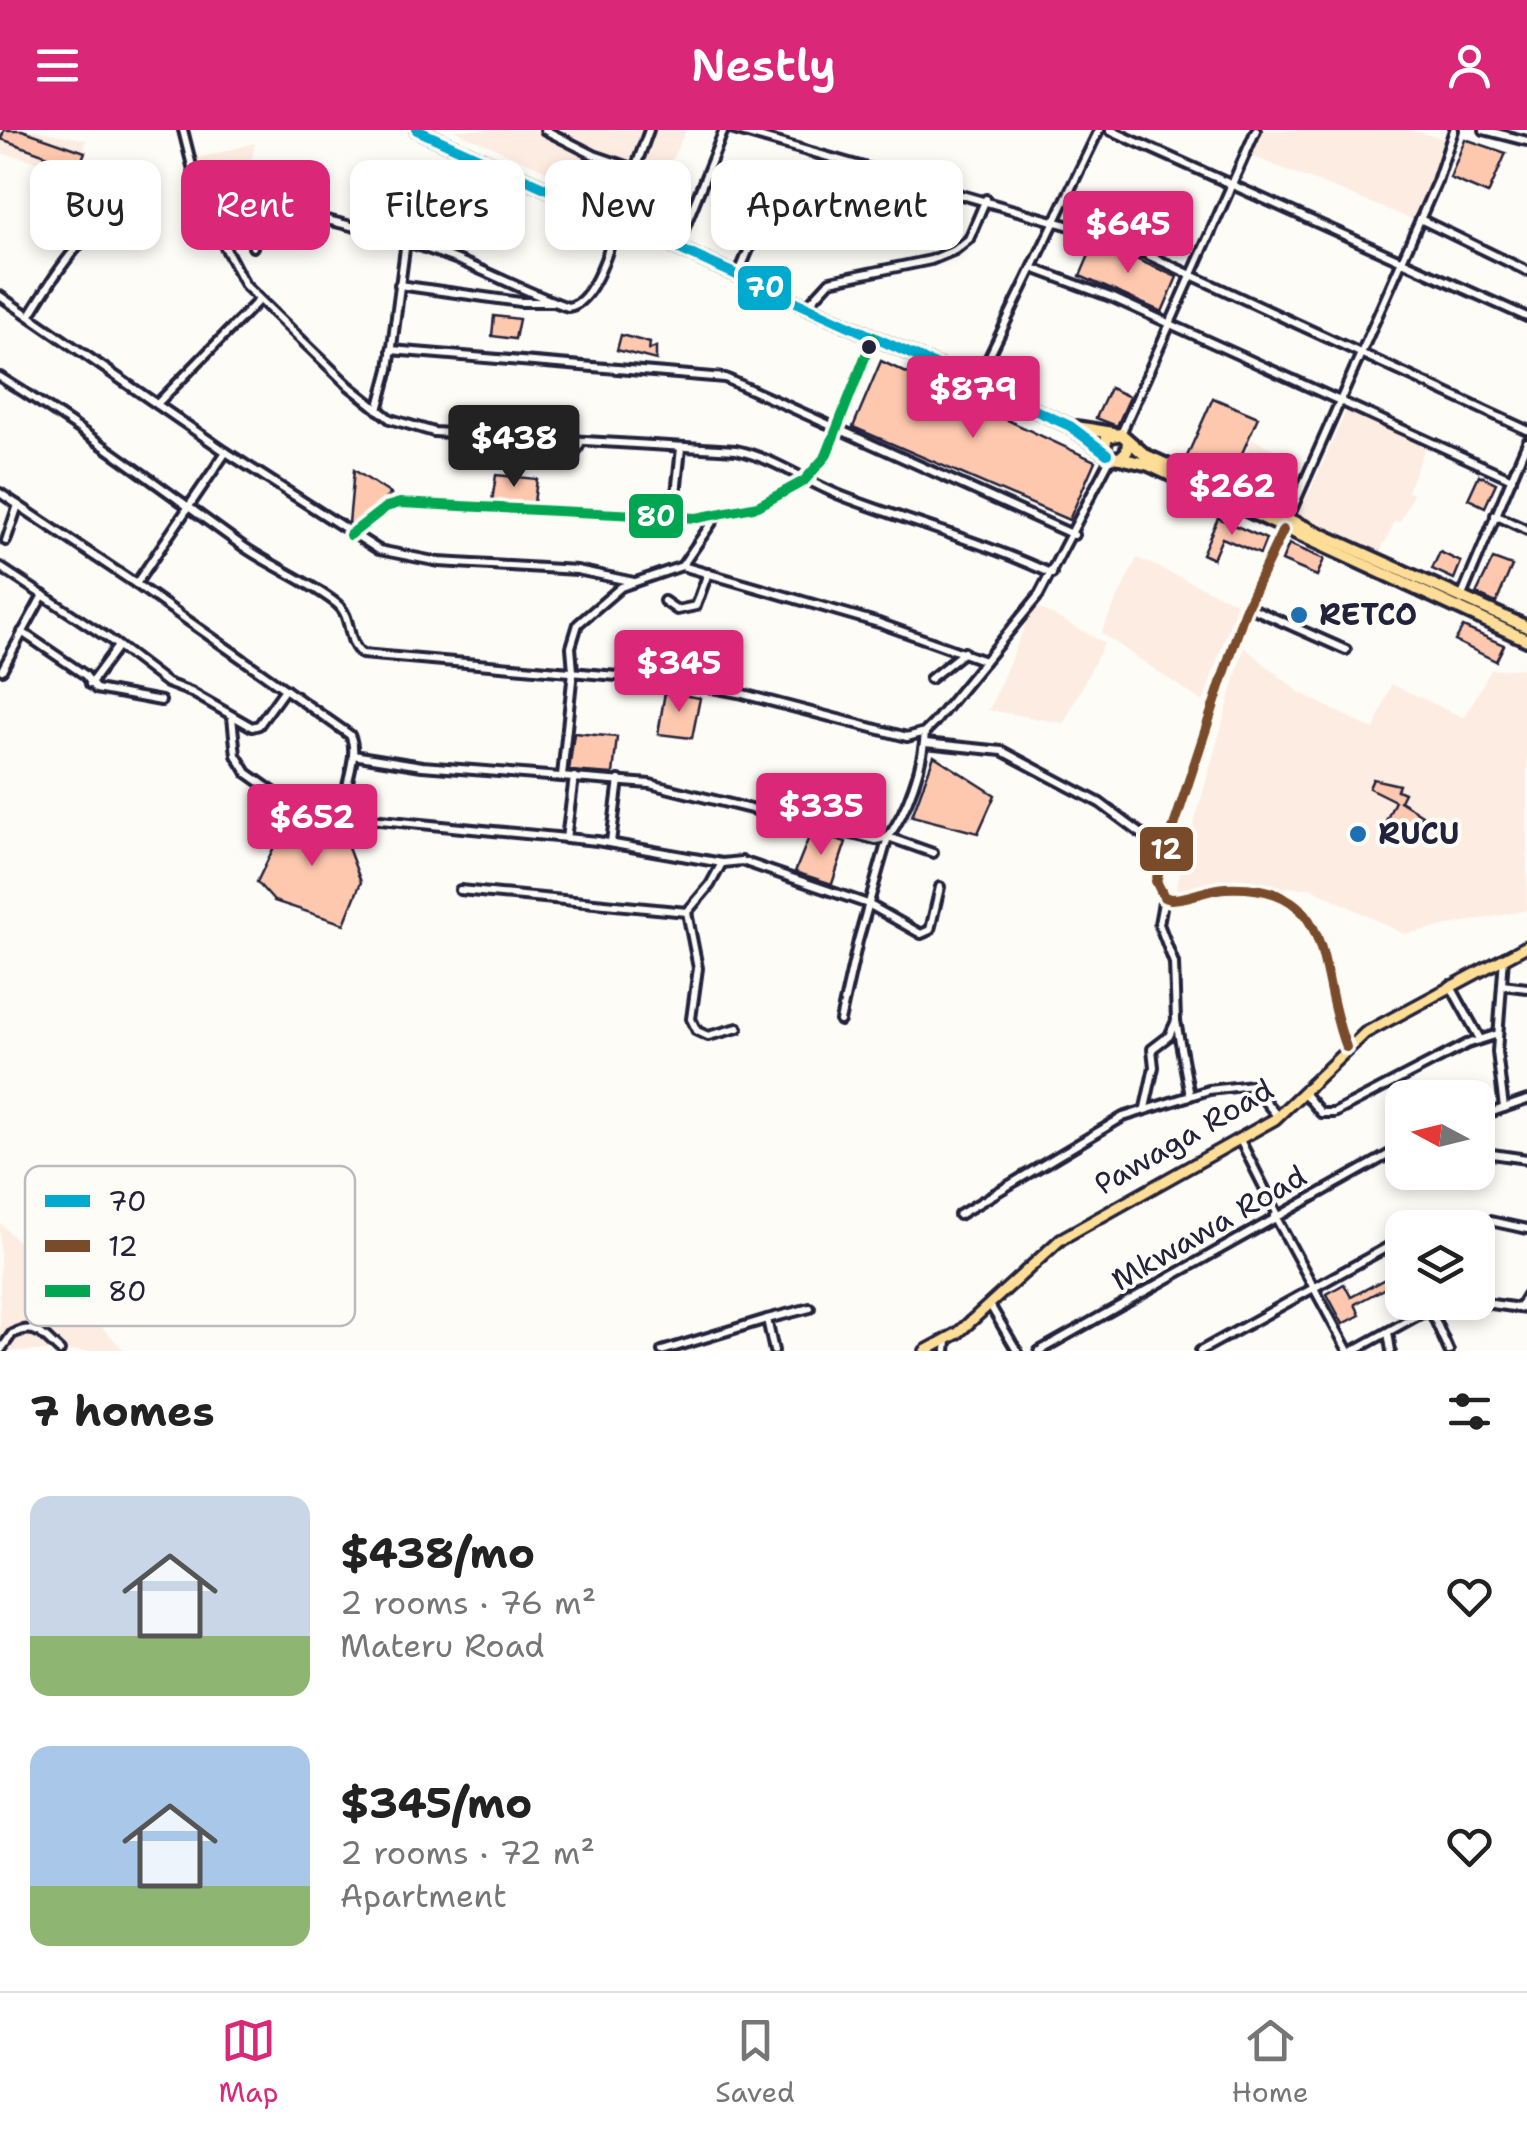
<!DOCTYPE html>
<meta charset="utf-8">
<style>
body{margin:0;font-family:"Shantell Sans",sans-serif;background:#f2f2f2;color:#222;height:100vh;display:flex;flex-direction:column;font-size:38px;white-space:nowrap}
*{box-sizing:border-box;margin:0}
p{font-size:32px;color:#767676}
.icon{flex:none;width:55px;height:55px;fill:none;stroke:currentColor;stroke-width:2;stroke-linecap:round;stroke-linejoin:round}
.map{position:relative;height:1221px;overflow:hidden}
.side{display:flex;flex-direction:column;background:#fff;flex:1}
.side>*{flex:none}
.banner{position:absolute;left:30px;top:30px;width:1000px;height:90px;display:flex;gap:20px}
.needle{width:65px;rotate:277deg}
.tools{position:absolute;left:1385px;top:950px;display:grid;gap:20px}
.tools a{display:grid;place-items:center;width:110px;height:110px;border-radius:20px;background:#fff;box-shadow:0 5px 15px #0003;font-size:50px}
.price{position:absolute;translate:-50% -85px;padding:0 22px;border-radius:10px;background:#db2777;color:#fff;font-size:32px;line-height:65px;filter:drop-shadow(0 2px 5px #0008)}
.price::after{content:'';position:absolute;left:50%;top:60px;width:30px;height:22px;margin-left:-15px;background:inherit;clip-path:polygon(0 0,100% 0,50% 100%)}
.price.current{background:#222;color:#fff}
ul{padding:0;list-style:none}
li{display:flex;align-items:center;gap:30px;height:250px;padding:0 30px}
li span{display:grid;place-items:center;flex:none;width:280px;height:200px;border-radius:20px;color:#555}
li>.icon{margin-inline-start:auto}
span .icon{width:120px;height:120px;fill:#fffc;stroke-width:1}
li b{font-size:42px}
h2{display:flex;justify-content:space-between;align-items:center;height:120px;padding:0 30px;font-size:42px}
.pill{padding:0 35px;border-radius:20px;background:#fff;box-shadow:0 5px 15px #0003;font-size:35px;line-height:90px}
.pill.current{background:#db2777;color:#fff}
header{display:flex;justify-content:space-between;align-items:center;height:130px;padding:0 30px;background:#db2777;color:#fff;font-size:45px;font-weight:600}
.dock{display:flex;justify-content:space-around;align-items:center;height:140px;border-top:2px solid #e0e0e0;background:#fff;font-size:28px;color:#767676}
.dock a{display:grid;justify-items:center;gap:5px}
.dock .current{color:#db2777}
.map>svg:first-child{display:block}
</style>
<header><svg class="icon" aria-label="menu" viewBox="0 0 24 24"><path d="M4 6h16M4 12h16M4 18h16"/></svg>Nestly<svg class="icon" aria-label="person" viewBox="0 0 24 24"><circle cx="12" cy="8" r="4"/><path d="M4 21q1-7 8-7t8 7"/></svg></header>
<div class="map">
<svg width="1527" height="1221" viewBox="0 0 1527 1221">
<rect width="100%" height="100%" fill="#fdfcf7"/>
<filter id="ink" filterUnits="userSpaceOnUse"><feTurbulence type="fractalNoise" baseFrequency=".01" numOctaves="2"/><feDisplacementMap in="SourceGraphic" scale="20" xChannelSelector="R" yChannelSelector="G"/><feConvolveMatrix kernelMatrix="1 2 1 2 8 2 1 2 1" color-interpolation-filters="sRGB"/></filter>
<g filter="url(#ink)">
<!-- built -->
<g fill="#fdece1">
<path d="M0,0H34L86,10L81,40L0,23Z"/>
<path d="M454,0H686L646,85Z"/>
<path d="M1259,0H1410L1444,9L1417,91L1246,24Z"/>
<path d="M255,13L244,67L207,70L196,29Z"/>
<path d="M1347,279L1425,318L1407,361L1413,364L1400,392L1395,391L1377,429L1296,392Z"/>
<path d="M1252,309L1300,332L1279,376L1232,353Z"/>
<path d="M1137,428L1237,473L1203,572L1101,503Z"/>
<path d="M1034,475L1104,513L1064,593L989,580Z"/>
<path d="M1244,517L1300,563L1374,600L1391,554L1464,588L1491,540L1527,538V780L1404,804L1311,758L1212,755L1178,768L1174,765Z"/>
<path d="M0,1093L125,1221H0Z"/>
</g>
<!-- building -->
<g fill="#fec8af" stroke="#22223b" stroke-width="2.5">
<path d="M4,0H22L85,22L79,37L1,9Z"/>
<path d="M1465,9L1506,23L1488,64L1450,48Z"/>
<path d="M1095,111L1177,147L1162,182L1080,146Z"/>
<path d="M494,186L519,189L515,209L492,206Z"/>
<path d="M621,205L650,213L649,220L656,217V230L617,220Z"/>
<path d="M881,231L1095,331L1069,390L853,297Z"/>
<path d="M1110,258L1130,267L1117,296L1096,288Z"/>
<path d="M1213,268L1258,287L1229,353L1184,333Z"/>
<path d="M354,340L391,364L352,395L349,393Z"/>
<path d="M496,345L537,349L534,373L492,371Z"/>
<path d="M1479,345L1496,353L1485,377L1468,369Z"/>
<path d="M1218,388L1266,409L1260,424L1222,408L1213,429L1202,424Z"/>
<path d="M1289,414L1324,429L1317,446L1282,431Z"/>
<path d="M1440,422L1461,432L1454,449L1432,439Z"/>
<path d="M1493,429L1512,436L1496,473L1476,464Z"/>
<path d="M1463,497L1504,515L1496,531L1455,511Z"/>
<path d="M665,562L700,568L692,608L658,604Z"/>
<path d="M574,603L617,607L613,644L569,641Z"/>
<path d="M934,626L995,665L978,703L912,686Z"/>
<path d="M1373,649L1399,655L1397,660L1404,663L1400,671L1422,685L1416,698L1394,691L1392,696L1385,693L1395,671L1369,658Z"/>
<path d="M291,682L347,696L344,707L361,752L344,794L274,771L257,752Z"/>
<path d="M811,702L846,712L832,754L795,742Z"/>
<path d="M1385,1149L1389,1156L1355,1174L1360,1185L1343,1194L1327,1164L1344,1154L1351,1167Z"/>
</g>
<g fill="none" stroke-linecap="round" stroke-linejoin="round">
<!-- minor casing -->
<g stroke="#22223b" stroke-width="14">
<g id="minor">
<path d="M183,0L201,72L245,155L349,256L390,289L434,302L736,320C774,328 806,352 842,366C912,393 984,412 1052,444"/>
<path d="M545,0L594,25L635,39"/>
<path d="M649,0L635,39L645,57L684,101"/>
<path d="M734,0L1109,107L1527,300"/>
<path d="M1110,0L1527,187"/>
<path d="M1484,0L1527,11"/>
<path d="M201,72C285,76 377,99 455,129C493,144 530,164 568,177C594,174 611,114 617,91"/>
<path d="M1420,89L1527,141"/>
<path d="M253,117L264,79"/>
<path d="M677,117L724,0"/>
<path d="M1035,139L1113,168L1512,349"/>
<path d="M738,145C746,128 753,103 768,90C782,77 902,59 928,55"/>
<path d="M399,155L520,172H554"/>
<path d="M0,166L226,322L379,420L439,432L577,440L634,452"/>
<path d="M807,176L830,151L931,130L955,120L969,109L986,69"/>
<path d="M30,185C50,152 85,95 123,81"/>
<path d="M391,220L725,248L1074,405"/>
<path d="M0,247C84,299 163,359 244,417C273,437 308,451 336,473C354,487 345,512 362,524L675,551L739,563L907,607L925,602L934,593L1039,465L1111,327"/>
<path d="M977,252L1099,0"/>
<path d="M157,274L259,170"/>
<path d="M378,280L389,239L406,111"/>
<path d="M1121,304L1256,0"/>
<path d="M552,311L551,329L562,335L571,330L581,312"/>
<path d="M0,363L136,454L350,605C362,630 336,664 349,687L597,711L722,733L742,731L868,774L921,804L930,800L940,757"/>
<path d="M1495,385L1527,400"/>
<path d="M679,387L676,364L681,318"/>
<path d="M1288,389L1437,51L1454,0"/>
<path d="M1283,400L1245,480L1156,751L1164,767L1171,769C1190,769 1206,759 1225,758C1339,753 1315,837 1346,917"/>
<path d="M350,405L386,377L400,373L697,388L758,376L804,351L826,326L873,207"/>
<path d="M6,411L18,375"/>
<path d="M682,436L879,493L985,531"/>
<path d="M0,437L108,508L167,553L191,562L252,597L259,595L285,559"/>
<path d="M136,454L226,322"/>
<path d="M1461,468L1527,312"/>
<path d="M664,471L677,480L696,476L708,443"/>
<path d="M1247,476L1346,520"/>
<path d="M22,502L85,545L96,559L161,571"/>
<path d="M2,540L43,465"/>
<path d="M930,549L964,522"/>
<path d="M90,554L118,516"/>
<path d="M232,587L236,625L247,643L292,675L347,686"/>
<path d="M925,613L1002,621L1100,673L1143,705L1160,725"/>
<path d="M353,625L422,636L650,654L876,710L888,707C908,680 923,635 925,602"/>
<path d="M562,646L573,541L571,517L578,494L621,457L682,436L715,388"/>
<path d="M566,709L574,647"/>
<path d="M611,712L619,650"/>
<path d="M722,733L710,755L687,782L698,838L691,889L697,901L708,906L738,898"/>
<path d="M460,760L687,782"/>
<path d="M1164,767L1159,794L1174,833L1176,891L1190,966"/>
<path d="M1504,827L1497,922L1504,978"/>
<path d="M1450,855L1480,909"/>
<path d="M1502,855L1527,858"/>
<path d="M840,891L858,811L888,707L933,723"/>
<path d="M1304,963L1321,983H1334L1467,914L1498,904"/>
<path d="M1145,978L1154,937L1152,919L1169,906L1176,891"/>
<path d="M1478,987L1527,970"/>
<path d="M1239,1008L1278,1085"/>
<path d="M1478,1022L1527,1029"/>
<path d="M959,1085L1123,987L1209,960L1252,955L1278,987"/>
<path d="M1275,1086L1348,1221"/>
<path d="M1434,1098L1490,1091L1527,1099"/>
<path d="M1478,1172L1527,1179"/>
<path d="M990,1175L1017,1221"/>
<path d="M1519,1178L1527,1165"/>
<path d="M1431,1181L1449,1221"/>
<path d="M767,1189L810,1178"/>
<path d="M1388,1202L1391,1221"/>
<path d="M0,1221L12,1204C37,1192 43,1206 60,1221"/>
<path d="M662,1221L767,1189L774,1221"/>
<path d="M946,1221L947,1211"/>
<path d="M1039,1221L1402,1017"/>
<path d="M1200,1221L1402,1109"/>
<path d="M1353,1221L1420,1184L1476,1172"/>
</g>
</g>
<!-- major casing -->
<g stroke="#22223b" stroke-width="16">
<path id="major" d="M925,1221L958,1203L1061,1109L1275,989L1365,903L1527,816"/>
</g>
<!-- highway casing -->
<g stroke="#22223b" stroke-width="18">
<g id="highway">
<path d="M417,0L1070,296L1107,324"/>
<path d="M1076,297L1113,303"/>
<path d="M1128,311L1127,321L1120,328L1111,327L1104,320L1107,307L1121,304L1145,325L1527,497"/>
<path d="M1120,328L1149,335L1527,510"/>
</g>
</g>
<!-- minor -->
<use href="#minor" stroke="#fdfcf7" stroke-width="6"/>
<!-- major -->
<use href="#major" stroke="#fedd96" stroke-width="9"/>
<!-- highway -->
<use href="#highway" stroke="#fedd96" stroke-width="10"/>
<!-- bus-1 casing -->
<g stroke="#fdfcf7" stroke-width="18">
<path id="bus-1" d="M417,0L1070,296L1107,324"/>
</g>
<!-- bus-2 casing -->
<g stroke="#fdfcf7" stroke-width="18">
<path id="bus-2" d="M1283,400L1245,480L1156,751L1164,767L1171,769C1190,769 1206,759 1225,758C1339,753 1315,837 1346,917"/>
</g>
<!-- bus-3 casing -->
<g stroke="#fdfcf7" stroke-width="18">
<path id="bus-3" d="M350,405L386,377L400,373L697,388L758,376L804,351L826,326L873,207"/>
</g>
<!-- bus-1 -->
<use href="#bus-1" stroke="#00a9ce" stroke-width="10"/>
<!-- bus-2 -->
<use href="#bus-2" stroke="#7a4b2a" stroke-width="10"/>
<!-- bus-3 -->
<use href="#bus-3" stroke="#00a651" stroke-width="10"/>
</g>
</g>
<!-- markers -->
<circle fill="#22223b" stroke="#fdfcf7" stroke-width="4" cx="869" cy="217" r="9"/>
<g fill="#1f6fb2" stroke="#fdfcf7" stroke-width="4">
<circle cx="1299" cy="485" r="10"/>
<circle cx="1358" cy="704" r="10"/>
</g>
<g text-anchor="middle" stroke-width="8" stroke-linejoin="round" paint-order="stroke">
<!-- poi labels -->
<g font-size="30" font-weight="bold" fill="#22223b" stroke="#fdfcf7" text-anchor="start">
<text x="1319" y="495">RETCO</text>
<text x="1378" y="714">RUCU</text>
</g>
<!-- street labels -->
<g font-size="30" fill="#22223b" stroke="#fdfcf7">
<text transform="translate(1184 1007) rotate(-30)" y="10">Pawaga Road</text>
<text transform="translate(1209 1098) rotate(-30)" y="10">Mkwawa Road</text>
</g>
</g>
<!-- legend -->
<rect x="25" y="1036" width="330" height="160" rx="15" fill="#fdfcf7" stroke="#bbbbbf" stroke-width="2.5"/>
<rect x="45" y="1065" width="45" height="12" fill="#00a9ce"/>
<rect x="45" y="1110" width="45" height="12" fill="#7a4b2a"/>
<rect x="45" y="1155" width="45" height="12" fill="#00a651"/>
<g font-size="28" fill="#22223b">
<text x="108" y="1081">70</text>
<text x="108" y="1126">12</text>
<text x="108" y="1171">80</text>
</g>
<g stroke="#fdfcf7" stroke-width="4">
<rect x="736" y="134" width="57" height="48" rx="10" fill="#00a9ce"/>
<rect x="627" y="362" width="58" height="48" rx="10" fill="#00a651"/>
<rect x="1138" y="695" width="57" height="48" rx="10" fill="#7a4b2a"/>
</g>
<g font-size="28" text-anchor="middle" font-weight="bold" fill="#fff">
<text x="765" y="167">70</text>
<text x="656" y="396">80</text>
<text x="1166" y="729">12</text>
</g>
</svg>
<div class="tools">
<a><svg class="needle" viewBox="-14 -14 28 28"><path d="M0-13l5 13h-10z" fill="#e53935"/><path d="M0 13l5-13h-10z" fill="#767676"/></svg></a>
<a><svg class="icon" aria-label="layers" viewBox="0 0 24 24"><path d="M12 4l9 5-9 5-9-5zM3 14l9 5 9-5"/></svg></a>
</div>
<b class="price" style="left:1128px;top:146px">$645</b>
<b class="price" style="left:973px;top:311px">$879</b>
<b class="price current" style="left:514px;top:360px">$438</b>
<b class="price" style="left:1232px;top:408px">$262</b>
<b class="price" style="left:679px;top:585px">$345</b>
<b class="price" style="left:821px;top:728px">$335</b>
<b class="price" style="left:312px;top:739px">$652</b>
<div class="banner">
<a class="pill">Buy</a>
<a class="pill current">Rent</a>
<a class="pill">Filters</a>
<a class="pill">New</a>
<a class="pill">Apartment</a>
</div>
</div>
<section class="side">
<h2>7 homes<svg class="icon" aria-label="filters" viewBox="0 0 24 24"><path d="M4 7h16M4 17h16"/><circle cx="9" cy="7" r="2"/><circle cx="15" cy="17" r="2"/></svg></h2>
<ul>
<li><span style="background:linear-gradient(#c9d6e8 70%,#8fb573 0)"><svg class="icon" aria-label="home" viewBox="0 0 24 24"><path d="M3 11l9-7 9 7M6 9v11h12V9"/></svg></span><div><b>$438/mo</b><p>2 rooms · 76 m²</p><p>Materu Road</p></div><svg class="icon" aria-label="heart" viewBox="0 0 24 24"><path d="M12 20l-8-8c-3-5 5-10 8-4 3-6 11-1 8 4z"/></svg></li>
<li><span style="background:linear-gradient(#a9c7e8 70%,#8fb573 0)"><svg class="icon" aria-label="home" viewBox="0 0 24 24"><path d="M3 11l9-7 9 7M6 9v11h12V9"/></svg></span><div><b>$345/mo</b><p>2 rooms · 72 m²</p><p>Apartment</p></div><svg class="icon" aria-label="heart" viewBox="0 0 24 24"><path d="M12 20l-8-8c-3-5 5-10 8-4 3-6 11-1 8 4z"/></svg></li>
</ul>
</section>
<nav class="dock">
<a class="current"><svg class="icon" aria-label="map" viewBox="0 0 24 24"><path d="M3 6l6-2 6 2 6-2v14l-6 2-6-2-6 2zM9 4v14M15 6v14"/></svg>Map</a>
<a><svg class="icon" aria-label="saved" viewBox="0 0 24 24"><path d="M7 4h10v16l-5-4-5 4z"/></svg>Saved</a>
<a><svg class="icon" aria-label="home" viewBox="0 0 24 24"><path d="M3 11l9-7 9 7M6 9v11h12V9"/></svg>Home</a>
</nav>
